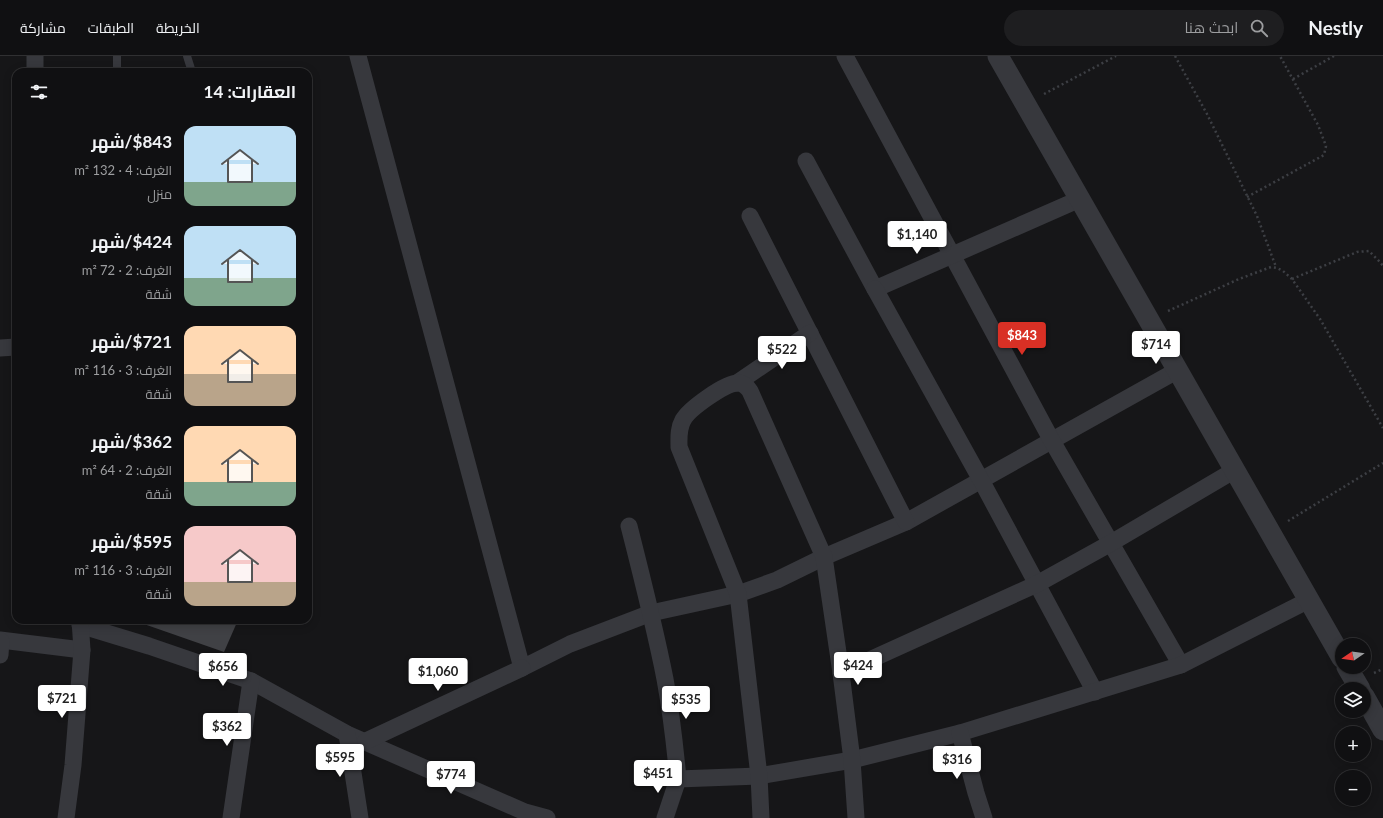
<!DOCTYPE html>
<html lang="ar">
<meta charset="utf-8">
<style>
body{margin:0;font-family:Lato,Cairo,sans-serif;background:#1e1e20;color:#f1f3f6;direction:rtl;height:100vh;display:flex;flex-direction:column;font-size:15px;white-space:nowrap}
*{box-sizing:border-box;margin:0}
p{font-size:13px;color:#9c9d9f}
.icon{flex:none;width:22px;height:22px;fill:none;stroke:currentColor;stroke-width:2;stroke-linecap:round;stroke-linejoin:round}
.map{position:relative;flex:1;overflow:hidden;direction:ltr}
.panel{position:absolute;left:12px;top:12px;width:300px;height:556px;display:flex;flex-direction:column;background:#101012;border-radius:12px;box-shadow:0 2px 10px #0003,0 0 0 1px #303032;direction:rtl}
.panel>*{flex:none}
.needle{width:26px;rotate:257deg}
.buttons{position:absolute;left:1335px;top:582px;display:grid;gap:8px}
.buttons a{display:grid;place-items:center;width:36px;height:36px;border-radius:50%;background:#101012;box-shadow:0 2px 10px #0003,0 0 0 1px #303032;font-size:20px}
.price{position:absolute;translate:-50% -34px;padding:0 9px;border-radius:4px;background:#fff;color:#222;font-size:13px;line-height:26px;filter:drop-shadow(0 1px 2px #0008)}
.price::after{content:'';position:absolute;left:50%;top:24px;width:12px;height:9px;margin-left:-6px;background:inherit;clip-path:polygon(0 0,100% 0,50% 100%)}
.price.on{background:#d93025;color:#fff}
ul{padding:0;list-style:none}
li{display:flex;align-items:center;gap:12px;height:100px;padding:0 16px}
li span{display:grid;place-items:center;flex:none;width:112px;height:80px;border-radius:12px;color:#555}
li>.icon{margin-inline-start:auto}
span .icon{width:48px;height:48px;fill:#fffc;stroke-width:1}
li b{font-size:17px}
h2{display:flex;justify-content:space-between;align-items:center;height:48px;padding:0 16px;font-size:17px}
header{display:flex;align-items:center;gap:24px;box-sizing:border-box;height:56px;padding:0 20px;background:#101012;border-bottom:1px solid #303032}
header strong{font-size:19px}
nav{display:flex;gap:22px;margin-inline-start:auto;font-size:14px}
.search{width:280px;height:36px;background:#1e1e20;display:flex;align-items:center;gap:10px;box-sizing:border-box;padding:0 14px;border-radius:22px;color:#9c9d9f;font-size:15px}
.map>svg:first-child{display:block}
</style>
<header>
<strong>Nestly</strong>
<div class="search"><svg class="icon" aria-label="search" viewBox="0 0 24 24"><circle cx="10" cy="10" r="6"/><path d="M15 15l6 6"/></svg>ابحث هنا</div>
<nav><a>الخريطة</a><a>الطبقات</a><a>مشاركة</a></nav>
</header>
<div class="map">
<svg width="1383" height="762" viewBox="0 0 1383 762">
<rect width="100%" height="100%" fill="#161618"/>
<!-- building -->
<path fill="#404145" d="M141,564H238L224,596L141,567Z"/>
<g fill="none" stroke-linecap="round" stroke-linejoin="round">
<!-- path -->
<g stroke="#3d3f44" stroke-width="2.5" stroke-dasharray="2 3" stroke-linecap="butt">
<path d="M1175,0L1207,58L1257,160L1276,211"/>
<path d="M1293,23L1334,0"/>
<path d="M1044,38L1116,0"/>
<path d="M1247,141L1324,99L1326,90L1318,69L1280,0"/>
<path d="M1292,223L1357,196L1369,195L1380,206L1383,210"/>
<path d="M1168,255L1239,223L1271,211L1277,212L1283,215L1292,223L1320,263L1383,372"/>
<path d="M1288,465L1383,407"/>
<path d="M1374,617L1383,613"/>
</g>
<!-- service -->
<g stroke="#37383d" stroke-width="8">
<path d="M117,0V16"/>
<path d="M187,0L192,16"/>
</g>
<!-- minor -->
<g stroke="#37383d" stroke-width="17">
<path d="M35,0V16"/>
<path d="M358,0L522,612L570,588L651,557L738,538L777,524L824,501L906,466L1178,314"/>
<path d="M845,0L1052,385L1181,609"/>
<path d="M806,105L875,233L1080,143"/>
<path d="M750,160L906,466"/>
<path d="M875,233L981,424L1095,636"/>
<path d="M0,292L16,291"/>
<path d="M737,327L810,277"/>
<path d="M629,470C642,521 655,572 665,623C671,656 675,690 678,723L759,720L852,704L960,677L1181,609L1309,544"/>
<path d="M80,569L149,590L251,625L347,678L525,756L547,762"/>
<path d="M0,584L82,594"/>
<path d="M0,599L1,585"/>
<path d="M841,617L1037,528L1111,487L1235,414"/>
<path d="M960,677L976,737L984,762"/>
<path d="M347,678L360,762"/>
<path d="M366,685L522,612"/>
<path d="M66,762L73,709L82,594L80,564"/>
<path d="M231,762L251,625"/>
<path d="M665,762L678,723"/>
<path d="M761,762L759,720L738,538L679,391C679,382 678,373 683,364C689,353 725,327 738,327C744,327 747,331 750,335L824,501L841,617L852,704L856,762"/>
</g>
<!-- tertiary -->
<g stroke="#37383d" stroke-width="21">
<path d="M998,0L1342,602"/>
<path d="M1347,611L1360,633"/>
<path d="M1364,640L1383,674"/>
</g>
</g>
</svg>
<div class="buttons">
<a><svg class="needle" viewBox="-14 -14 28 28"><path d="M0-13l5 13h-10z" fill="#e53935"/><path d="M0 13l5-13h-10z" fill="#9c9d9f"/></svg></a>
<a><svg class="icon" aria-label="layers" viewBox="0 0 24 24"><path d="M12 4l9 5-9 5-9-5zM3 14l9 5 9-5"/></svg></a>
<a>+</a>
<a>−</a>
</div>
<b class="price" style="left:917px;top:199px">$1,140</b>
<b class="price on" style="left:1022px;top:300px">$843</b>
<b class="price" style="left:1156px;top:309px">$714</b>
<b class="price" style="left:782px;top:314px">$522</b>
<b class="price" style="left:858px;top:630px">$424</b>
<b class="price" style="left:223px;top:631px">$656</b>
<b class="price" style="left:438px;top:636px">$1,060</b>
<b class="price" style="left:62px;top:663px">$721</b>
<b class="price" style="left:686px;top:664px">$535</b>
<b class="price" style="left:227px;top:691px">$362</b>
<b class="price" style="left:340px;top:722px">$595</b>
<b class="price" style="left:957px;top:724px">$316</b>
<b class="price" style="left:658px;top:738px">$451</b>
<b class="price" style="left:451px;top:739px">$774</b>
<section class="panel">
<h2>العقارات: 14<svg class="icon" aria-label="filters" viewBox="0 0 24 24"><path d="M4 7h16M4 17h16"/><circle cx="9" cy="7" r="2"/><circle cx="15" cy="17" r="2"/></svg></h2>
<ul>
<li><span style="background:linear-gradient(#bfe0f5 70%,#7fa58c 0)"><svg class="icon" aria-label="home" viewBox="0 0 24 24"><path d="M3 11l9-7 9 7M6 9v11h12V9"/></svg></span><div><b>$843/شهر</b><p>الغرف: 4 · 132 m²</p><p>منزل</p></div></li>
<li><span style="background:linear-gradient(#bfe0f5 65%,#7fa58c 0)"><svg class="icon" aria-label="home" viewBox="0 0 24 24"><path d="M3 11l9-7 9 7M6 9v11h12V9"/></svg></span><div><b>$424/شهر</b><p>الغرف: 2 · 72 m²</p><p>شقة</p></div></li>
<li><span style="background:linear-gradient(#ffd9b3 60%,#b9a48a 0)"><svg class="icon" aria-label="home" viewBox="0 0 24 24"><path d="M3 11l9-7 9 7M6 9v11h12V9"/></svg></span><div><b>$721/شهر</b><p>الغرف: 3 · 116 m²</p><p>شقة</p></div></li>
<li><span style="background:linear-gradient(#ffd9b3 70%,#7fa58c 0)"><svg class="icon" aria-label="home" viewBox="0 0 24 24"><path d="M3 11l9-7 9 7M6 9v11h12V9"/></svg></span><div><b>$362/شهر</b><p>الغرف: 2 · 64 m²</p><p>شقة</p></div></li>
<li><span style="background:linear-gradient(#f6c9c9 70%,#b9a48a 0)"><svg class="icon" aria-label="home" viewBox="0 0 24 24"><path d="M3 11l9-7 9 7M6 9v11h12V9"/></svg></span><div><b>$595/شهر</b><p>الغرف: 3 · 116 m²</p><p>شقة</p></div></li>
</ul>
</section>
</div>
